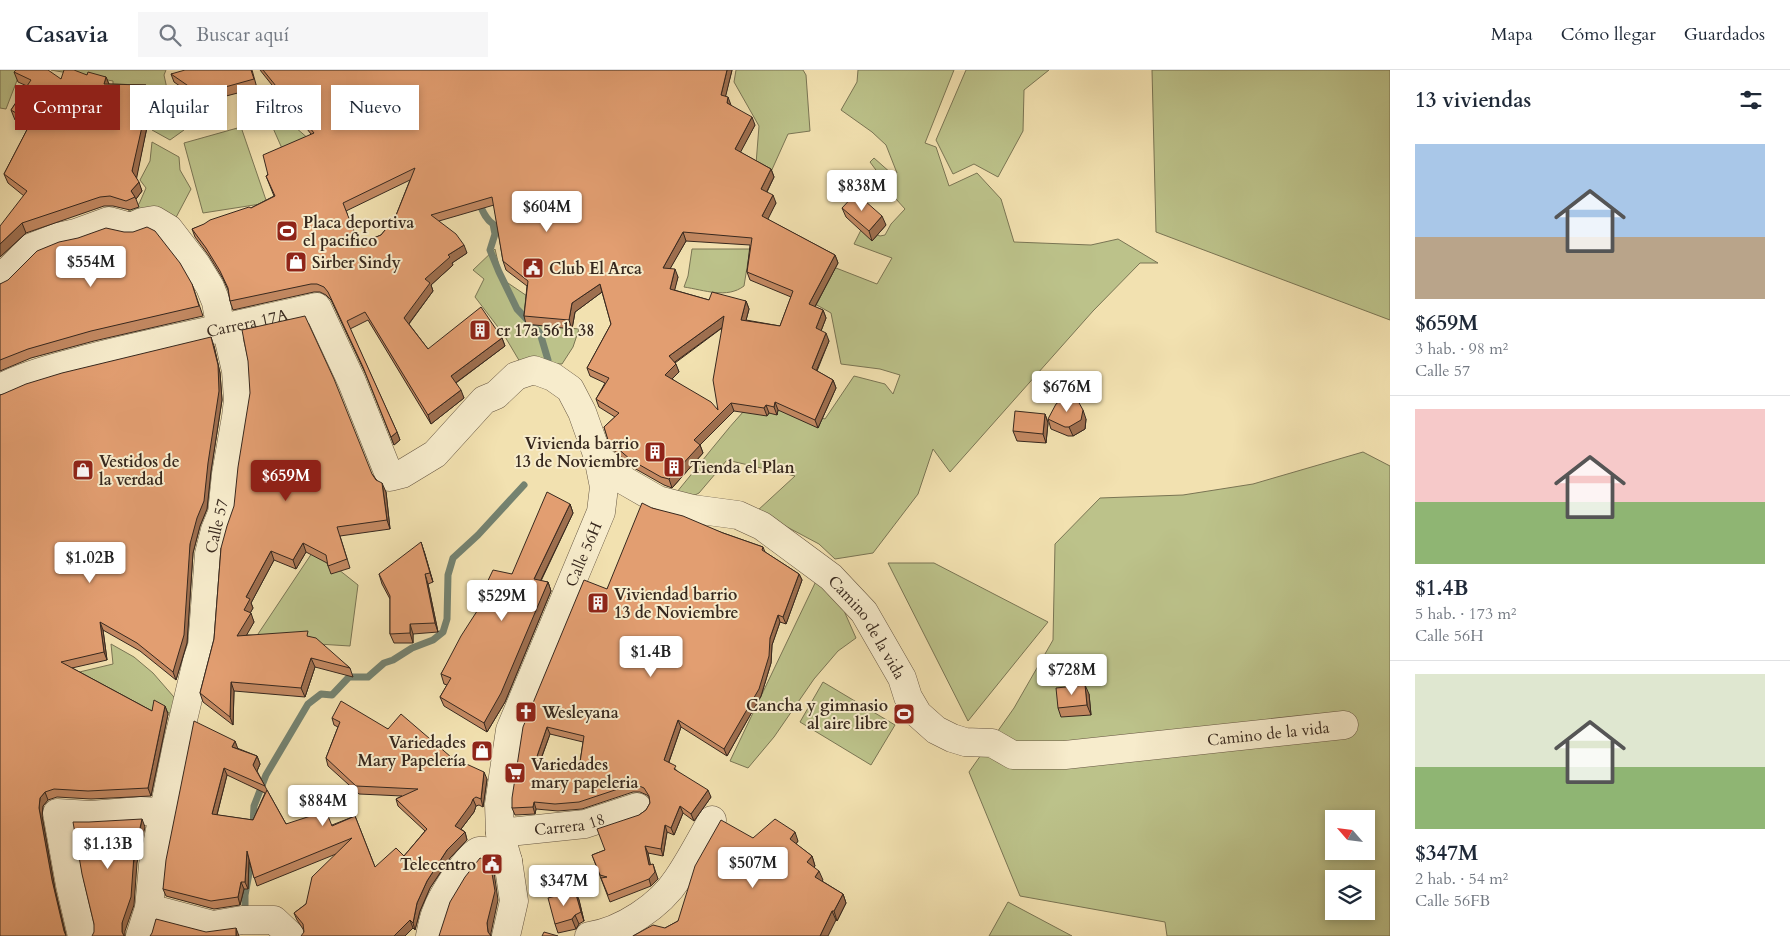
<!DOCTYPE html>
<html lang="es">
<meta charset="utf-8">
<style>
body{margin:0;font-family:Cardo,serif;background:#f6f6f7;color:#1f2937;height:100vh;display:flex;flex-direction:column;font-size:19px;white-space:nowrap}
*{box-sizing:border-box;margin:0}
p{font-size:16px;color:#747a83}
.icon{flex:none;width:28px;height:28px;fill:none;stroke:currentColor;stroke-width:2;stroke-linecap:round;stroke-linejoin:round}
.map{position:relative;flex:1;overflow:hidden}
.panel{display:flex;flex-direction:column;background:#fff;width:400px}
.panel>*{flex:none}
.top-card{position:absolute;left:15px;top:15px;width:475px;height:45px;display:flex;gap:10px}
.needle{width:32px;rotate:298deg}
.buttons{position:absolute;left:1325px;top:740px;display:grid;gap:10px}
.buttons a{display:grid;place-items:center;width:50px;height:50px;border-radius:0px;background:#fff;box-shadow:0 2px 8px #0003;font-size:25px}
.price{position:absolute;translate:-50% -42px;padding:0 11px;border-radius:5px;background:#fff;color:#222;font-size:16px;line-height:32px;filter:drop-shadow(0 1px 2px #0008)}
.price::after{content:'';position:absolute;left:50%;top:30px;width:15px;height:11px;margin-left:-8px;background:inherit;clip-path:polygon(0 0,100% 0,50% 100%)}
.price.current{background:#8f2418;color:#fff}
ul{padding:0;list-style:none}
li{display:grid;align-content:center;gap:10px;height:265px;padding:0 25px}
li+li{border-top:1px solid #e0e1e3}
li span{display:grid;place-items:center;height:155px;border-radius:0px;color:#555}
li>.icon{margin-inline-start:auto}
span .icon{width:90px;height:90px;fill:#fffc;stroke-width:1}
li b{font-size:21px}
h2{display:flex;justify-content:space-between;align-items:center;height:60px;padding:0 25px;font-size:21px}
.pill{padding:0 18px;border-radius:0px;background:#fff;box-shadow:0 2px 8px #0003;font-size:18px;line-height:45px}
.pill.current{background:#8f2418;color:#fff}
header{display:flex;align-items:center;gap:30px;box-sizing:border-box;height:70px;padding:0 25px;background:#fff;border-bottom:1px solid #e0e1e3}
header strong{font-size:24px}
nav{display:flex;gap:28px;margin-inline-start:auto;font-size:18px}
.search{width:350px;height:45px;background:#f6f6f7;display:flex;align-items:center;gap:12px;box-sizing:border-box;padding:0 18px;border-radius:0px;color:#747a83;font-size:19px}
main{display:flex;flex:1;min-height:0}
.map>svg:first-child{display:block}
</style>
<header>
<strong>Casavia</strong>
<div class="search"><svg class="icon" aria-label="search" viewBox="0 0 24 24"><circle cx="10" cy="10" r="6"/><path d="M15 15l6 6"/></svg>Buscar aquí</div>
<nav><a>Mapa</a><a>Cómo llegar</a><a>Guardados</a></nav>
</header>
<main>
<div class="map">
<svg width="1390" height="866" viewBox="0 0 1390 866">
<rect width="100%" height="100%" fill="#f2e1b0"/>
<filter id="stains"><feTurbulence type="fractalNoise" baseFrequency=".004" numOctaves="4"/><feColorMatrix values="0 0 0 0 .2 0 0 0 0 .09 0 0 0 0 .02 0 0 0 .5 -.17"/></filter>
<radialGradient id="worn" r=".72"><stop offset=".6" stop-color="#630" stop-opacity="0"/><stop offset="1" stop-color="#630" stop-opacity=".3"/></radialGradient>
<!-- green -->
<g fill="#bcc28a" stroke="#7a7554" fill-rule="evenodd">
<path d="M0,0H21L6,39L0,38Z"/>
<path d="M51,0H166L164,5L169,28L193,40L184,60L170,70L152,60L154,22L135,16L113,31V11Z"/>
<path d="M736,0H803L806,5L810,61L788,64L770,104L756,94L759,56L734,12Z"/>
<path d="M858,0H954L925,73L936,77L949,116L977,103L1001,129L1014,172L1091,175L1118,169L1158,193H1140L1093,241L950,402L933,379L918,424L873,483L835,489L819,474L757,441L795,406L727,390L699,423L687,429L672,428C698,397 723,363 751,333L801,340L825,349L854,306L885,314L893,324L900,305L880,299L841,294L831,243L815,234V197L836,198L877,214L892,188L854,174L862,158L880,166L885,165L891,154L905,139L896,129L887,123L890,119L870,92L874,88L892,104L897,103L886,75L872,62L841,40L857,12Z"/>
<path d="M966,0H1049L1024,20L1023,61L998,107L974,94L953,104L936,70Z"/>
<path d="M1152,0H1390V250L1156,162Z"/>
<path d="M280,44L310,70L284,83L269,49Z"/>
<path d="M241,57L267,133L203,143L184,73Z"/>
<path d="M152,72L179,87L180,100L191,119L171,157L126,149L130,137L139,134L146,118L140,110L150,91Z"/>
<path d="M495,179L502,209L530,228L527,254L579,259L573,277L562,294L520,292L504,265L475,227L484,209L473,200Z"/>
<path d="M692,179H750L744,216C727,229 704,220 684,217L688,206Z"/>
<path d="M1363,382L1390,396V866H1167L1165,852L1020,826L969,702L1014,638L1053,570L1055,474L1100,428L1183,425L1253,414ZM1334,749H1366V781H1334ZM1334,809H1366V841H1334Z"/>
<path d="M314,480L358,515L350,576L254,570Z"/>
<path d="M888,493H934L1048,552L968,651Z"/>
<path d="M817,509L845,536V543L856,568L838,581L814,609L774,667L748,698L730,691Z"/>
<path d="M111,574L134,587L153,603L180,634L174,645L154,636L150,657L71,604L113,594Z"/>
<path d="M823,612L895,655L871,695L800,652Z"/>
<path d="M1008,832L1072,866H989Z"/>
</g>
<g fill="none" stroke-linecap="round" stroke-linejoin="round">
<!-- stream -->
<g stroke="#748270" stroke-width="7">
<path d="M478,131C482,139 485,149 493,154L495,164L490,180L499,202L517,239L540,263L548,290"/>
<path d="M253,756L254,736L266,705L308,634L321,624L332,625L349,607H368L384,593L393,590L412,578L433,570L443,562L447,549L448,505L453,488L478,465L524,415"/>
<path d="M245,845V825L252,787"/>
</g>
<!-- minor casing -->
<g stroke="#665642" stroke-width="29">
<g id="minor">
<path d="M0,209L32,177L58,167L76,163L109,151L131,157L142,152L154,150L169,159L196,194L210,217L216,232L219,249L228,266L236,301L238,330L236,347L226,404L222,443L215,460L209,484L202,576L197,591L177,675L153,795L149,838L140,866"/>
<path id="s1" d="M0,318C31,302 65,295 98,286C170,268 244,254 317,237L352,312L390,407L402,404L435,384L484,330L496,325L516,306L534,300L553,307L570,319L582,342L598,387L604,417L601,442L510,660L499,734L500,763L508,791L514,831L506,866"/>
<path id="s2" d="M598,387L625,411L658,430L693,439L738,445L762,456L831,507L864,542L902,608L908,627L918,644L936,660L952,668L965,672L992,673L1013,685H1065L1344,655"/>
<path id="s3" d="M500,763L585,754L637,737"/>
<path d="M149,838L213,855L242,850H274L291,866"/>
<path d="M82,866L70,815L57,743L91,745L140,741L165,742"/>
<path d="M430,866C432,857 433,848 437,840C441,828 468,784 479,781C487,779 500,788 508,791"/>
<path d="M589,866C622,861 660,836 678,808C691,789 701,769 712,750"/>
</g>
</g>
<!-- minor -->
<use href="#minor" stroke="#f7eccc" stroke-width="28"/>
</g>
<!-- wall -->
<g fill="#c28861" stroke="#37281e" fill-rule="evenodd">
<path d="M252,0L257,18L203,32L174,12L171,4Z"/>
<path d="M260,0H732L725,27L731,36L755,55L740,82L771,99L774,107L767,122L776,133L767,149L835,185L838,193L815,237L823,240L826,248L821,261L829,271L817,301L833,310L836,318L818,358L778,340L777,345L769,343L767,346L734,341L700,375L703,383L672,418L664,415L634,398L611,378L604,357L615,347L599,337L596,329L605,313L590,306L587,298L611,254L602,222L575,242L572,259L526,254L524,246L527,216L506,200L503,191L494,135L439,151L467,183L452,193L453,195L431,215L433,221L409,254L428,279L502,268L505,276L456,313L464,328L431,354L368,250L350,259L397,362L400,370L394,375L366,305L331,230L326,225L320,222H314L233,240L230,231L228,220L223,209L209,186L195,167L192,159L251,138L274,126L266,106L311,64ZM410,110L395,148L381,165L359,174L346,141ZM686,171L750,175L747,202L750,210L791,227L780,256L746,250L749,239L746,231L709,230L674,220L678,207L670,198ZM722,258L718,340L672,309L679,302L675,293Z"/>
<path d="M14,2L61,9L87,5L106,7L109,14L146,15L149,24L147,57L136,108L142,121L136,129L139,137L130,140L113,136H104L26,163L0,187L24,126L8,113L4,104L28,58L15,50L11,40L27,16L18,12Z"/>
<path d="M842,138L886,155L872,171L846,147Z"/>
<path d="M0,214H192L203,246L94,271L31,288L0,301Z"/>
<path d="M214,276L220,303L222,330L211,401L207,439L200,456L193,483L187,573L176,610L140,581L103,560L107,590L72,598L152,641L165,636L168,644L151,726L91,729L57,727L48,730L43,736L42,746L55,819L66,865L0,866V325Z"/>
<path d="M1045,344L1048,353L1046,373L1017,371L1013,361Z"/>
<path d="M1048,349H1086L1085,359L1073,366H1068L1051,359Z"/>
<path d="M372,404L386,422L390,459L340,466L350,498L331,504L327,493L306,482L296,499L274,490L251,533L253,538L250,543L254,552L246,565L310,567L350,598L353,607L315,597L305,627L234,621L233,655L203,632L200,623L214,569L221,478Z"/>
<path d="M570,434L573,443L541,511L548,512L551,521L505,632L487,662L444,636L440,627L447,615L444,614L441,604L486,527L483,521L512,504Z"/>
<path d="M652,438L763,477L765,482L799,504L802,510L786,554L780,552L772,575L771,593L761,626L727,686L681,657L669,692L678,702L711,727L694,751L683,743L674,765L667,762L663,786L648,783L650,795L658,809L651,816L610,832L592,785L605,780L639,745L646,740L650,733V729L647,725L640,722H633L582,739L558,741L536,739L535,744L515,745L512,738L607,519ZM550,664L583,672L579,699L539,695Z"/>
<path d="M424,481L433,512L428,514L438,562L413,564V573H394L390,564V529L382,514L379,504Z"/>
<path d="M1089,624L1091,645L1061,647L1058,638Z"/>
<path d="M332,648L388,659L451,687L487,709L483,737L479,735L476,736L474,742L461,759L465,762L467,770L450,788L430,818L420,841L415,860L413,858L304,862L303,859L297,850L294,843L306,834L336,784L257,816L249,791L248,819H244L240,835L214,839L166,826L163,819L235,671L237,678L257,686L260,694L257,701L267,720L286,754L332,755L355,746L375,797L404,786L425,761L398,736L396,729L402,726L359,724L328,696L326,688L338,657L334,655ZM227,705L265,723L253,750L217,745Z"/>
<path d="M753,768L798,771L796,774L812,786L815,796L814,797L822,811L843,824L846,833L837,851L836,850L665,858L678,851Z"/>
<path d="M575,821L579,830L584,851L579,854L576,859L558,863L555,854Z"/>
</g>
<!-- shaded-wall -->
<g fill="#9e6f4f" stroke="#37281e">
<path d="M727,0H732L724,33L721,25Z"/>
<path d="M106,7L110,17L104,14Z"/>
<path d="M146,15L149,24L147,57L136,111L132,101Z"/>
<path d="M728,27L731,35L727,33Z"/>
<path d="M752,47L755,55L738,87L735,79Z"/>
<path d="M771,99L774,107L764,127L761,119Z"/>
<path d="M139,112L142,121L136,129L131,121Z"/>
<path d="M773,125L776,133L765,155L762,146Z"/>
<path d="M882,146L886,155L872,171L869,161Z"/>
<path d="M22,153L26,163L0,187V174Z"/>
<path d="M683,162L686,171L666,206L663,198Z"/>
<path d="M464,175L467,183L452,193L453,195L431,215L433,221L407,256L404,248L425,209L448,185Z"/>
<path d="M835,185L838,193L812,242L809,234Z"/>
<path d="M675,199L678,207L673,227L670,219Z"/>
<path d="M600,214L602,222L575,242L572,259L569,250L572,233Z"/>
<path d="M746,231L749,239L744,258L741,250Z"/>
<path d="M823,240L826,248L819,266L816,258Z"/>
<path d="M724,246L727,254L672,294L669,286Z"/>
<path d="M826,263L829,271L814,306L812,298Z"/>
<path d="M211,267L214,276L220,303L222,330L211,401L207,439L200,456L193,483L187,573L176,610L173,602L190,474Z"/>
<path d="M502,268L505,276L454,314L451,306Z"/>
<path d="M676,294L679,302L668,313L665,305Z"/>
<path d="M833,310L836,318L818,358L815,350Z"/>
<path d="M461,320L464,328L431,354L428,345Z"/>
<path d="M775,332L778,340L777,345L774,337Z"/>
<path d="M731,333L734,341L700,375L703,383L672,418L669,409L694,370Z"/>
<path d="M766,335L769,343L767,346L764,338Z"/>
<path d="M1083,340L1086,349L1085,359L1073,366L1069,357Z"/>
<path d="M1045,344L1048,353L1046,373L1043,364Z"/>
<path d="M397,362L400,370L394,375L391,367Z"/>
<path d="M382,413L386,422L390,459L387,450Z"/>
<path d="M570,434L573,443L537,518L534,509Z"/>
<path d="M421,472L424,481L433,512L430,503Z"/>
<path d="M303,473L306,482L296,499L293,490Z"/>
<path d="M271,481L274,490L251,533L253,538L247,549L251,543L254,552L241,575L237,566L244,540L246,527Z"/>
<path d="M425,504L428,514L438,562L435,553Z"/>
<path d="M799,504L802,510L786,554L783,547Z"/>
<path d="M548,512L551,521L505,632L487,662L484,653Z"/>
<path d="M778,545L780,552L772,575L771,593L761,626L727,686L724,679L770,568Z"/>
<path d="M100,552L103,560L107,590L104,582Z"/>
<path d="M410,554L413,564V573L410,563Z"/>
<path d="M311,588L315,597L305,627L301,618Z"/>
<path d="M231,612L234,621L233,655L230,647Z"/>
<path d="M1085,615L1089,624L1091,645L1087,635Z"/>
<path d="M165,636L168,644L151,726L148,718Z"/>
<path d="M678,650L681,657L667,697L664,690Z"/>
<path d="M547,657L550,664L536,702L534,695Z"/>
<path d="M235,671L238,679L232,677Z"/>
<path d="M257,686L260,694L256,703L253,695Z"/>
<path d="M224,698L227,705L215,752L212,744Z"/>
<path d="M484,702L487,709L483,737L481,729Z"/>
<path d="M708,720L711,727L694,751L691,744Z"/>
<path d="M45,722L48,730L43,736L42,746L55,819L66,866L64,861L52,810L39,738L40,728Z"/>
<path d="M473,729L476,736L474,742L458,763L455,756Z"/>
<path d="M534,732L536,739L535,744L533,737Z"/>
<path d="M680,736L683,743L674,765L671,758Z"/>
<path d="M142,749L145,757L137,793L134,835L125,861V866H124L122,862V853Z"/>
<path d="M665,755L667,762L663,786L661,779Z"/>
<path d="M465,762L467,770L450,788L430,818L420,841L415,860L413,853L417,833L427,811L447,780Z"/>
<path d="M795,762L798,771L793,778L790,769Z"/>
<path d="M645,776L648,783L652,802L649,795Z"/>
<path d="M247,781L249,789L248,819L245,812Z"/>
<path d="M812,786L815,796L811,801L807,792Z"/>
<path d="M490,792L494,802L498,830L491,863V866L488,862L487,853Z"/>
<path d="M653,794L658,809L651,816L649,809Z"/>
<path d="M819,801L823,810L818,816L815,807Z"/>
<path d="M241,812L244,819L240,835L238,827Z"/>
<path d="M575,821L579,830L584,851L581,842Z"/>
<path d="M843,824L846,833L837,851L834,841Z"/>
<path d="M832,841L836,850L828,866H820Z"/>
<path d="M575,845L579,854L576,859L572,849Z"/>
<path d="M410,850L413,858L405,866H394Z"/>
<path d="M236,858L239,866H236Z"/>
</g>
<!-- building -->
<g fill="#e29e71" stroke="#37281e" fill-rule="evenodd">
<path d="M16,0H48L61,9L64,0H74L87,5L88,2L106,7L104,14L146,15L144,48L132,101L139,112L131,121L135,127L126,131L110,126L100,127L22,153L0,174V156L27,121L4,104L31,52L11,40L31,10L14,2Z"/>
<path d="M185,0H251L254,9L200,24L171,4Z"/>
<path d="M263,0H727L721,25L728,27L727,33L752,47L735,79L771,99L761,119L773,125L762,146L835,185L809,234L823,240L816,258L826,263L812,298L833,310L815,350L775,332L774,337L766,335L764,338L731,333L694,370L700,375L669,409L661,407L631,390L608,370L604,357L619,343L596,329L609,308L587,298L611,254L600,214L572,233L569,250L524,246L528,211L503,191L492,127L431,145L456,164L464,175L448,185L450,187L425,209L430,213L404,248L428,279L481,237L502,268L451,306L461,320L428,345L365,242L347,251L397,362L391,367L363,297L328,222L324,217L317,214H311L230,231L228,218L220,201L206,178L192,159L204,154L210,150L249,137L251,138L275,126L266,106L268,105L263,85L314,63ZM415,98L395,148L381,165L359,174L343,133ZM683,162L752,168L747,202L793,221L780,256L741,250L746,231L712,222L709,230L670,219L675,199L663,198ZM724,246L713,310L718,340L711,332L665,305L676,294L669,286Z"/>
<path d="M856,123L882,146L869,161L842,138Z"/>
<path d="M147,157L155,161L180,193L192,214L199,236L91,261L28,279L0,290V214L8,210L37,181L59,172L78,168L106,158L124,162H133Z"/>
<path d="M305,246L334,309L372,404L376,410L382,413L387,450L337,457L347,489L328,496L326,485L303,473L293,490L271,481L246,527L250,529L244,540L251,543L237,566L308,561L307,566L316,568L350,598L311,588L301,618L231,612L230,647L200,623L214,569L221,478L227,456L234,436L238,397L250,323L248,291L242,260Z"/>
<path d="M211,267L218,295L219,321L208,393L204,431L197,448L190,474L184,565L173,602L137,573L100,552L104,582L61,592L152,641L154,630L165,636L148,718L88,721L54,719L45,722L40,728L39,738L52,810L64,861L66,866H0V325L3,324L26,314L62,303Z"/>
<path d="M1064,328H1069L1078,331L1083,340L1081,350L1069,357H1065L1048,349L1056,334Z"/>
<path d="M1015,341L1045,344L1043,364L1013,361Z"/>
<path d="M547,422L570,434L534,509L548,512L501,623L484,653L440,627L451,608L441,604L461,566L488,524L483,521L493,500L512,504Z"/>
<path d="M642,433L652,438L683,446L723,463L763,477L762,480L799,504L783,547L778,545L770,568L769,586L759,619L724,679L678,650L664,690L676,696L674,699L708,720L691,744L680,736L671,758L665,755L661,779L645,776L649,795L653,794L655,802L649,809L608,825L601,808L607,807L600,805L592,785L605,780L597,759L639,745L646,740L650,733L649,726L644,718L637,715H630L579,732L555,734L534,732L533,737L512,738V728L523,657L584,510L607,519ZM547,657L584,666L579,699L534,695Z"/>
<path d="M421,472L430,503L425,504L435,553L410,554V563L390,564V526L379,504Z"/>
<path d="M1085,615L1087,635L1058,638L1056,618Z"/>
<path d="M341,631L388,659L401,644L451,687L484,702L481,729L476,727L473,729L471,734L455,756L465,762L447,780L427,811L417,833L413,853L410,850L394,866H301L304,862L303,854L294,843L306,834L312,807L352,768L254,808L247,781L245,812H241L238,827L211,831L163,819L166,790L194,651L235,671L232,677L257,686L253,695L265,716L224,698L212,744L253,750L267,720L286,754L326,741L332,756L355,746L375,797L396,778L404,786L427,759L396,729L418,719L356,716L326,688L340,652L332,648Z"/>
<path d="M142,749L134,785L131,827L122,853V862L124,866H92L94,862V854L82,804L73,752H89Z"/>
<path d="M775,749L795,762L790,769L812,786L807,792L819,801L815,807L843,824L834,841H832L820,866H633L653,855L665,858L678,851L695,796L721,750L753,768Z"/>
<path d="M480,788L490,792L495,821L487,853L488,862L491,866H439L450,832L465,807Z"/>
<path d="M575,821L581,842L575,845L572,849L555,854L548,828Z"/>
<path d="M156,849L206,862L236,858V866H150L152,863Z"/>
<path d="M544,862L558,866H542Z"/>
</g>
<!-- icons -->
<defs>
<g id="stadium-square" transform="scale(1.125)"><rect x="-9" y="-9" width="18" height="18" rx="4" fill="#8f2418" stroke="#f7eccc"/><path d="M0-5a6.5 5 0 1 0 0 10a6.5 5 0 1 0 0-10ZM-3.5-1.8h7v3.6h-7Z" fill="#fff"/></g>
<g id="shop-square" transform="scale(1.125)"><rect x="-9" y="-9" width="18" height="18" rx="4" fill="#8f2418" stroke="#f7eccc"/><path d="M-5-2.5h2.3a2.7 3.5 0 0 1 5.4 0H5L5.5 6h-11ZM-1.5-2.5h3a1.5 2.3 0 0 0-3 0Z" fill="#fff"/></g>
<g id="civic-square" transform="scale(1.125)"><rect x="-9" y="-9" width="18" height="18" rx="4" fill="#8f2418" stroke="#f7eccc"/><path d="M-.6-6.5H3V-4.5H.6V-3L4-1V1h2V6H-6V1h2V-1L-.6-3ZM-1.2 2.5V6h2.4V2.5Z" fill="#fff"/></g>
<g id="building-square" transform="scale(1.125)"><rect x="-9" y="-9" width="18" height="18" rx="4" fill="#8f2418" stroke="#f7eccc"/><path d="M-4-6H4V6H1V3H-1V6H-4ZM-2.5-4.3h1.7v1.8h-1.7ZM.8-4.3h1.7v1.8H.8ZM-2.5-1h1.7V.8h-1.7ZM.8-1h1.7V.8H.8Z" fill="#fff"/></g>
<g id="church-square" transform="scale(1.125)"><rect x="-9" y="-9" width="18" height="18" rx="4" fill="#8f2418" stroke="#f7eccc"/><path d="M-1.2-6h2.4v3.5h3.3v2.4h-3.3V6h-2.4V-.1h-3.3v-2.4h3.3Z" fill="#fff"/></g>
<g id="supermarket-square" transform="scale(1.125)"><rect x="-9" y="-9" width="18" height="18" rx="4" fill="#8f2418" stroke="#f7eccc"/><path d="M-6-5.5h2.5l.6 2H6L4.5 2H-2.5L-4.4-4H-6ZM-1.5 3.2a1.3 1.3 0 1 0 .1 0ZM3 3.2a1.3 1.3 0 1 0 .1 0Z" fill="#fff"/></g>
</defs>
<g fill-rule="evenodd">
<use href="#stadium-square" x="287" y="161"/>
<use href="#shop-square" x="296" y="192"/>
<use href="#civic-square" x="533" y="198"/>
<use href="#building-square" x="480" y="260"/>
<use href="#building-square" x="655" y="382"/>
<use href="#building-square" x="674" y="397"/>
<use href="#shop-square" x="83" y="400"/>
<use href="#building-square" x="598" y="533"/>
<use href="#church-square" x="526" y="642"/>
<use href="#stadium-square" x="904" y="644"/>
<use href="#shop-square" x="482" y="681"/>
<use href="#supermarket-square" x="515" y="703"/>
<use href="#civic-square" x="492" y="794"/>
</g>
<g text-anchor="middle" stroke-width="4" stroke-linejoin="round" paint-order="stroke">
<!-- poi labels -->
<g font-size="16" font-weight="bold" fill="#37281e" stroke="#f7eccc" text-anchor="start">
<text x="303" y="158">Placa deportiva<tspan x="303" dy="18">el pacifico</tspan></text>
<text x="312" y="198">Sirber Sindy</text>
<text x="549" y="204">Club El Arca</text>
<text x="496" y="266">cr 17a 56 h 38</text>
<text x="639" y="379" text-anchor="end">Vivienda barrio<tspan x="639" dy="18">13 de Noviembre</tspan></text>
<text x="99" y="397">Vestidos de<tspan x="99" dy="18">la verdad</tspan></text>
<text x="690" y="403">Tienda el Plan</text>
<text x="614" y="530">Viviendad barrio<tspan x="614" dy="18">13 de Noviembre</tspan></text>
<text x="888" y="641" text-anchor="end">Cancha y gimnasio<tspan x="888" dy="18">al aire libre</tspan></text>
<text x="542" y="648">Wesleyana</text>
<text x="466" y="678" text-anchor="end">Variedades<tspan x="466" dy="18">Mary Papelería</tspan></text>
<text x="531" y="700">Variedades<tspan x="531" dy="18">mary papeleria</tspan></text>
<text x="476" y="800" text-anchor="end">Telecentro</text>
</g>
<!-- street labels -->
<g font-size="16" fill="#37281e" stroke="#f7eccc">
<text dy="6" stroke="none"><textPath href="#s1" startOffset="256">Carrera 17A</textPath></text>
<text transform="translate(216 456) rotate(-77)" y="6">Calle 57</text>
<text transform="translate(583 484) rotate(-67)" y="6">Calle 56H</text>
<text dy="6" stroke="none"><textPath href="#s2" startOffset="330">Camino de la vida</textPath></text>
<text dy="6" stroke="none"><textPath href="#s2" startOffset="795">Camino de la vida</textPath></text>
<text dy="6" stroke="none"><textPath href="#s3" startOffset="70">Carrera 18</textPath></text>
</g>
</g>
<rect width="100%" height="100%" filter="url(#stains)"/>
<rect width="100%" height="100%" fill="url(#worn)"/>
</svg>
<div class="buttons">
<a><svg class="needle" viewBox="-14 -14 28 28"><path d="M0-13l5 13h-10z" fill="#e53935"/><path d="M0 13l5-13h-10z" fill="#747a83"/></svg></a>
<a><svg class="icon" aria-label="layers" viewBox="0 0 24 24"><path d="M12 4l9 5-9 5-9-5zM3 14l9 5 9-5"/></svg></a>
</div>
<b class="price" style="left:862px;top:142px">$838M</b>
<b class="price" style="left:547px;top:163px">$604M</b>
<b class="price" style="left:91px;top:218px">$554M</b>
<b class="price" style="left:1067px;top:343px">$676M</b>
<b class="price current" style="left:286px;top:432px">$659M</b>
<b class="price" style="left:90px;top:514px">$1.02B</b>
<b class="price" style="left:502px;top:552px">$529M</b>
<b class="price" style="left:651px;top:608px">$1.4B</b>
<b class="price" style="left:1072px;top:626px">$728M</b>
<b class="price" style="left:323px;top:757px">$884M</b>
<b class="price" style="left:108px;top:800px">$1.13B</b>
<b class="price" style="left:753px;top:819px">$507M</b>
<b class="price" style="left:564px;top:837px">$347M</b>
<div class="top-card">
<a class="pill current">Comprar</a>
<a class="pill">Alquilar</a>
<a class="pill">Filtros</a>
<a class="pill">Nuevo</a>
</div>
</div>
<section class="panel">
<h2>13 viviendas<svg class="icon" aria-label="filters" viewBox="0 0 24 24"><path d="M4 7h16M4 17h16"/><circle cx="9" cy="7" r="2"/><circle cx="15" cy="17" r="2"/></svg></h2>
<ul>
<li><span style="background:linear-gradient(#a9c7e8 60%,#b9a48a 0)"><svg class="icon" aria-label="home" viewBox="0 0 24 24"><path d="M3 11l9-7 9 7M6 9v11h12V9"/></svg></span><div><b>$659M</b><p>3 hab. · 98 m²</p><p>Calle 57</p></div></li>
<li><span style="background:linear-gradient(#f6c9c9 60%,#8fb573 0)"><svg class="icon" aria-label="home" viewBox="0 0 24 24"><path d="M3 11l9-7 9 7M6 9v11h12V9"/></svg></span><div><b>$1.4B</b><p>5 hab. · 173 m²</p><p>Calle 56H</p></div></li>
<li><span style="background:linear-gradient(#dfe7d0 60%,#8fb573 0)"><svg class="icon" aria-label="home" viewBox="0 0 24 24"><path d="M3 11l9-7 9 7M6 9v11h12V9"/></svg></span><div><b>$347M</b><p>2 hab. · 54 m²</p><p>Calle 56FB</p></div></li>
</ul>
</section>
</main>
